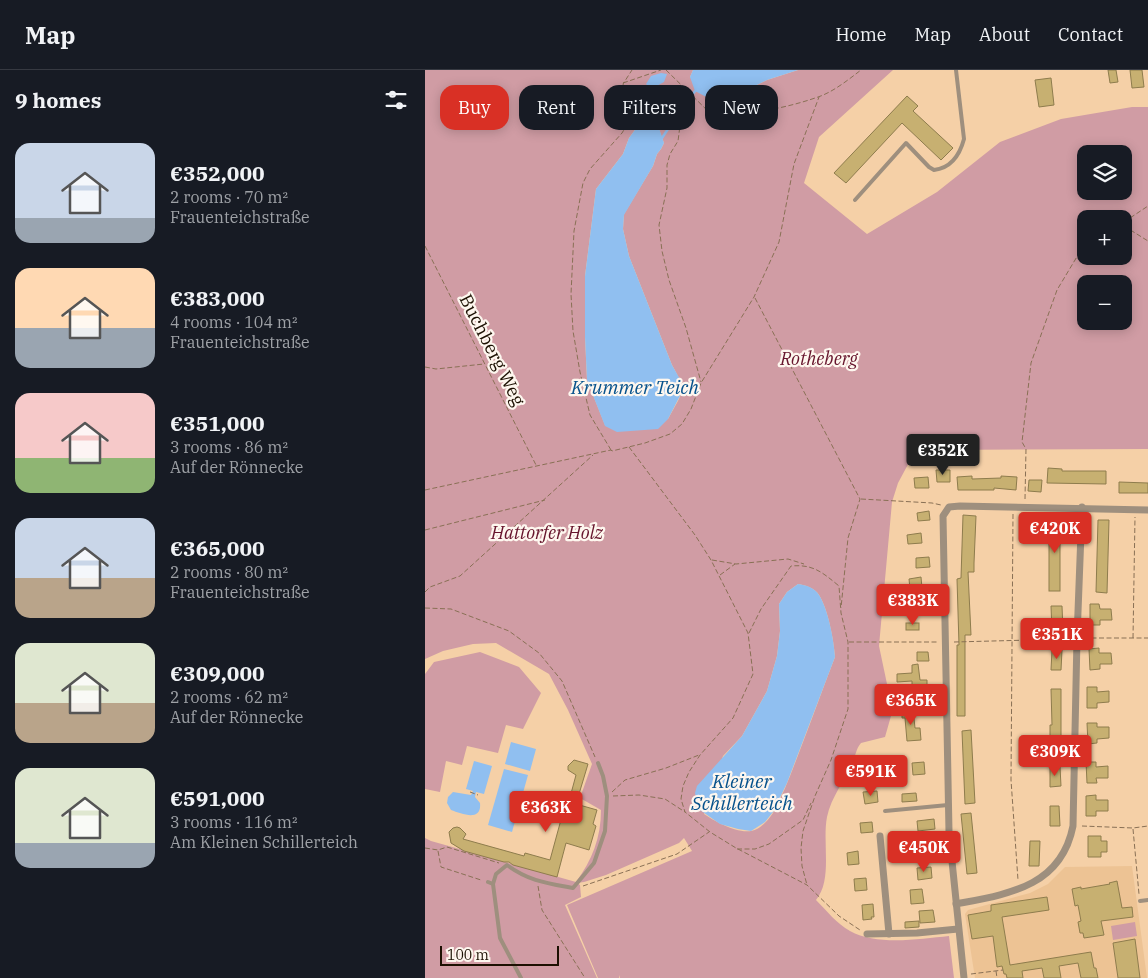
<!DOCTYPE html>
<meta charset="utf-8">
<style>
body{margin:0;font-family:"IBM Plex Serif",serif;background:#20242c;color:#f1f3f6;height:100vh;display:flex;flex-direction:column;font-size:19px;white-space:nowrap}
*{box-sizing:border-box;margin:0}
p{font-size:16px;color:#9ea1a6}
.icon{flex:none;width:28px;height:28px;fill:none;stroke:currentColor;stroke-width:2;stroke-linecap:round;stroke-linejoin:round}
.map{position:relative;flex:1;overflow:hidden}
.drawer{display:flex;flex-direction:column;background:#171b24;width:425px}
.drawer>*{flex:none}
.top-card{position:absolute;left:15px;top:15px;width:475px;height:45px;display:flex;gap:10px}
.buttons{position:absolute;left:652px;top:75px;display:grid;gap:10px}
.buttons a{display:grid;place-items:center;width:55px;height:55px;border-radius:10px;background:#171b24;box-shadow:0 2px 12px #0003;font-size:25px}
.scale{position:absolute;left:15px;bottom:12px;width:119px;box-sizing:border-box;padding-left:5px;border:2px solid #1c1002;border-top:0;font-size:14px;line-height:18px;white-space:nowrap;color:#1c1002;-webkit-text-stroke:4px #fef7ef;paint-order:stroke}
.price{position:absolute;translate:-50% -42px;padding:0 11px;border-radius:5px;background:#d93025;color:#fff;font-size:16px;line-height:32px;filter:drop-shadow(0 1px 2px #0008)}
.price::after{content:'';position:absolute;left:50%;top:30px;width:15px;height:11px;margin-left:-8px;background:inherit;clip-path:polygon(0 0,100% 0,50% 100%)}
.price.selected{background:#222;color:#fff}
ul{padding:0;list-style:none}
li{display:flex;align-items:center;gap:15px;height:125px;padding:0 15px}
li span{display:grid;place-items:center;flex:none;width:140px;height:100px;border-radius:15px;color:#555}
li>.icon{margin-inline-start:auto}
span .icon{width:60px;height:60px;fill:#fffc;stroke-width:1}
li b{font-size:21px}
h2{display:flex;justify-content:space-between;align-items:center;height:60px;padding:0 15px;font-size:21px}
.chip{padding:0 18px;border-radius:15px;background:#171b24;box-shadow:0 2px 12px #0003;font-size:18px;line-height:45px}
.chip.selected{background:#d93025;color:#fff}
header{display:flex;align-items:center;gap:30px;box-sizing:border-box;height:70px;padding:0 25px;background:#171b24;border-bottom:1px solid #363941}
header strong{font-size:24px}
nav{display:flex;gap:28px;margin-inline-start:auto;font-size:18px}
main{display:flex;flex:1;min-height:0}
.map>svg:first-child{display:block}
</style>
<header>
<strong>Map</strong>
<nav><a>Home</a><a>Map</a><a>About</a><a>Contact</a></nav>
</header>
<main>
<section class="drawer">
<h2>9 homes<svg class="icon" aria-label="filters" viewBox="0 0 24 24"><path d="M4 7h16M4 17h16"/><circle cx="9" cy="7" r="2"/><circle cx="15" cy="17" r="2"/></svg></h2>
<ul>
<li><span style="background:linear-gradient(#c9d6e8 75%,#9aa5b1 0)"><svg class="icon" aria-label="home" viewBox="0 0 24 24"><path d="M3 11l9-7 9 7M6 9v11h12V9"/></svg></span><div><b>€352,000</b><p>2 rooms · 70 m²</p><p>Frauenteichstraße</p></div></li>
<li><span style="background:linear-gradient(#ffd9b3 60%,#9aa5b1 0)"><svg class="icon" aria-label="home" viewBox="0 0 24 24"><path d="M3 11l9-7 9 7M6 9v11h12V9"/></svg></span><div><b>€383,000</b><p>4 rooms · 104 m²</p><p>Frauenteichstraße</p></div></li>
<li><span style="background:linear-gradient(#f6c9c9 65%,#8fb573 0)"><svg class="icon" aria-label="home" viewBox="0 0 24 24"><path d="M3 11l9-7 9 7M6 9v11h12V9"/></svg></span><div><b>€351,000</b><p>3 rooms · 86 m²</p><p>Auf der Rönnecke</p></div></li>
<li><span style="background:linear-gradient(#c9d6e8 60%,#b9a48a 0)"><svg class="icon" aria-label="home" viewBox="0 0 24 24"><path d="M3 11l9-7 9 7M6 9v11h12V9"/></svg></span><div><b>€365,000</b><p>2 rooms · 80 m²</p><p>Frauenteichstraße</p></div></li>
<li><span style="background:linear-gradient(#dfe7d0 60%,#b9a48a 0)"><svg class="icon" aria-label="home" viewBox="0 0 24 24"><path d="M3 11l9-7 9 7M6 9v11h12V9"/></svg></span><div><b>€309,000</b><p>2 rooms · 62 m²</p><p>Auf der Rönnecke</p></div></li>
<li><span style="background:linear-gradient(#dfe7d0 75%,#9aa5b1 0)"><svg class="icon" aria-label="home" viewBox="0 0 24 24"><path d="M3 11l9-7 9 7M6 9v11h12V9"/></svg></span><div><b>€591,000</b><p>3 rooms · 116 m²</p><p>Am Kleinen Schillerteich</p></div></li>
</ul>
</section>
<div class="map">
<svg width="723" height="908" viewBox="0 0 723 908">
<rect width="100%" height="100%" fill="#f5d0a7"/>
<!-- built -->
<path fill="#edc394" d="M707,796L722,908H550L540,844L543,840L605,823L623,814L640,797Z"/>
<!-- green -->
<g fill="#d09ca4" fill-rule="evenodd">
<path d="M0,0H268L265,7L301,30L342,10L373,0H468L394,67L379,113L442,164L512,122L575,72L636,49L707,37H723V379L507,380L496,382L487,387L473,413L467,432L454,576L466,633V646L460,667L436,673C431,679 431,684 428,691C421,709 406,727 402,747C397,773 408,809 391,830C401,840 412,854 425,861C452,876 494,869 524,866L529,908H195L194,905V908H173L142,835L267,781L259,768L254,773L181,805L159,812L152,813L155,815L156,827L140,835L172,908H0V768L6,771L151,812C167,790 176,768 176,740L155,728L167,694L143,640L124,604L71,573L48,574L18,581L0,589ZM230,49L239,73L236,79L232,84L228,96L199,144L198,159L204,186L247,295C263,323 257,322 243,349L180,355L162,310L160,267V206L171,119L198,84L204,68L212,57ZM661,84H699V121H661ZM661,149H699V186H661ZM661,214H699V251H661ZM373,514C380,515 390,518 394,525C403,539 409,571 410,587C398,618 387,649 375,680C367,701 359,723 348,743C344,749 338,756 332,759C317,767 291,752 279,744L298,686L317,666L342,621L352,586L355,561L354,534L362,522Z"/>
<path d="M55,582L94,597L116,623L98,659L81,655L73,683L42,676L37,695L21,691L15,722L0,719V604L9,592Z"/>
<path d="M710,852L712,866L688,870L686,856Z"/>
</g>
<!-- water -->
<g fill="#90bff0">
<path d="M268,0H373L342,10L301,30H287L270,21L265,7Z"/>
<path d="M236,3L242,4L239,12L226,19L221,14L226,6Z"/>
<path d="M231,49L239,73L236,79L232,84L228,96L199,145L198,159L204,186L247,295L256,311L258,320L243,349L233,359L192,362L180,356L162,310L160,267V206L171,119L198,84L204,68L212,57Z"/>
<path d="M373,514C381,515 390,518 394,525C403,539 409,570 410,587L362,713L348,742L340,752L326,761L313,759L295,754L275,740L270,723L272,716L317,666L342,621L352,586L355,561L354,534L362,522Z"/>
<path d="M86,672L111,679L105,701L80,694Z"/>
<path d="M49,691L67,696L59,724L51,722L50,727L55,733C57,752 37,744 26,740L22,733L23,727L28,722L46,725L48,721L41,719Z"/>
<path d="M79,699L103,705L87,762L63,755Z"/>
</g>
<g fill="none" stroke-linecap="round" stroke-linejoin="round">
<!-- stream -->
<g stroke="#90bff0" stroke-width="2.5">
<path d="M267,25L271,20"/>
<path d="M237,68L253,44"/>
</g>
</g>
<!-- building -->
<g fill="#c7b071" stroke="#8e7c4d">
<path d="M683,0H691L693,12L685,13Z"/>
<path d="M705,0H717L719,17L707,18Z"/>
<path d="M626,8L629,35L614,37L610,10Z"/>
<path d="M482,26L493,36L488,41L528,78L516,90L477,53L421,113L409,103Z"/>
<path d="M623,398L637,399V401H681V414L622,413Z"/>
<path d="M511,400H525V412H512Z"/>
<path d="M547,406V409L576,408V406L592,407L591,420L569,418V420H533L532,407Z"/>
<path d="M503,407L504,418H490L489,408Z"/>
<path d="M604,410H617L616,422L603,421Z"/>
<path d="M694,412L723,413V423H694Z"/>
<path d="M504,441L505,450L493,451L492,443Z"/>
<path d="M538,445L551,446L549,493V502H543L546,565H540V646H532V575H534L532,509L536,508Z"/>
<rect x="624" y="448" width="11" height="73"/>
<path d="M673,450H684L682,523L671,522Z"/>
<path d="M496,463L497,473L483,474L482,465Z"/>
<path d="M504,487L505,497L491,498V488Z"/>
<path d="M496,507L497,518L485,519L484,509Z"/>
<path d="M488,529H503L502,539H487Z"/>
<path d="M665,534H674L675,539H686L687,550H675V555H665Z"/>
<path d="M626,536H637L638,561L627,562Z"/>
<rect x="481" y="553" width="13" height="7"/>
<path d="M674,578V583H686L687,594H675V599L665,600L664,579Z"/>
<path d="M627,580H637L636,600H626Z"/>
<path d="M492,582H503L504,591H492Z"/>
<path d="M493,594L495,610H502V619L487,620V611L472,612V604L487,603V595Z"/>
<path d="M662,617H672V622L684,621V632L672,633V638H662Z"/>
<path d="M626,619H636V678H625V655H627Z"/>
<path d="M490,635H502V643H491Z"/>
<path d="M488,639L490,658H495L496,670L482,671L480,648H477V640Z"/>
<path d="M662,653H672V657H684V668L672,669V673L663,674Z"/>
<path d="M546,660L550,733L540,734L537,661Z"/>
<path d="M149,690L163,694L151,734L172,740L168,754L171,756L164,780L141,773L132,807L88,795L84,792H79L39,781L26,773L24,762L28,758L32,757L35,758L41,764L38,769L99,786L100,783L125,790L137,746L132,741V734L139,731H144L151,705L143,700V696Z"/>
<path d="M499,692L500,704L488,705L487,693Z"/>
<path d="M661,692H671V697L683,696V708H671L672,713H662Z"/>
<path d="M625,697H635L636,716L625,717Z"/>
<path d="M452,721L453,732L440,734L438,722Z"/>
<path d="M491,723L492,731L477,732V724Z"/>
<path d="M671,725V730H683V741H671V746H661V726Z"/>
<path d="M625,736H634L635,756H625Z"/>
<path d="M546,743L552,803L542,804L536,744Z"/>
<path d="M509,749L510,759L493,761L492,751Z"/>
<path d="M447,752L448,762L436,763L435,753Z"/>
<path d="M663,766H676V771H682V782H676V787H663Z"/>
<path d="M605,771H615L614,796H604Z"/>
<path d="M494,774L495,786L479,787L478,776Z"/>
<path d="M433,781L434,794L423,795L422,783Z"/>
<path d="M506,797L507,808L493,810L492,798Z"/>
<path d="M441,808L442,820L430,821L429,809Z"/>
<path d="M692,811L697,838L707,837L708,847L676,851L679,865L659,868L658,863H655L653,852L656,851L653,835L650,836L647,819L656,817V819L685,814L684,813Z"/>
<path d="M497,819L499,833L486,834L485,820Z"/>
<path d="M622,827L624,840L577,847L585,895L666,882L669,898H671L673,908H656L653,893L634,896L636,908H619L617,898L597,901L598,908H582L581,904H579L577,896L572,897L568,866L547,869L543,845L566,841V835Z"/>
<path d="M448,834L449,847H446L447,849L438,850L437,835Z"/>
<path d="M508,840L510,852L495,853L494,841Z"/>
<path d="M494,851V857L480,858V852Z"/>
<path d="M710,869L715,908H693L688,873Z"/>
</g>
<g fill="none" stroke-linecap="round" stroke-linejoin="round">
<!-- path -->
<g stroke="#897055" stroke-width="1" stroke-dasharray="5 2.5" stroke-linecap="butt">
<path d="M241,0L289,47C324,44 359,39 393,27C408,22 423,10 436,0"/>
<path d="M198,13L236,0"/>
<path d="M264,22L258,33L253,71L245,84L242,95V118L234,155L237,181L244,210L261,258L276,312"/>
<path d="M699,152L723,136"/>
<path d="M699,156L723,171"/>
<path d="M0,176L111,395"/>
<path d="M330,228L435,429L423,468L416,538"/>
<path d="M0,297L11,299L59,294"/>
<path d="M204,377L270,465L286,490L323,563L328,604L308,648L275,685L264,702L258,716L256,729L260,742L285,762L311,778L382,815L414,846L435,860"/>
<path d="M186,380L165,345L155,302L148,261L146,224L149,161L158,113L165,99L197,63L207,47L198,14L207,0"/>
<path d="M0,420L186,380L187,381L220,373L245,364L257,354L266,339L276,313L329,227L354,172L369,94L394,27"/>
<path d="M436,429L507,433L516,435"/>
<path d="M600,429L601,379L597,372L606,293L632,220L653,185L661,179"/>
<path d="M588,444L586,710L593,810"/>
<path d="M0,460L120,430"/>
<path d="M287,490L311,494L363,489L379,494"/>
<path d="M295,505L310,494"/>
<path d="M0,522L5,517L35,506L168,385"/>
<path d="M0,538L26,539L84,561L114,583L137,611L170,687"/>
<path d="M324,563L336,539L366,496C388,494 397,502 414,516L416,543L423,572V639L406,690L390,726L378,761L376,778L377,796L382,815"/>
<path d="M659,568H723"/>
<path d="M708,568L710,447"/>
<path d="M424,572H512"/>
<path d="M529,572L645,569"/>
<path d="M45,722L53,725"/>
<path d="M187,722L200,710L241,698L274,685"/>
<path d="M188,726L214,725L240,729L260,742"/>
<path d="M657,756L708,758L723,756"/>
<path d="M708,759L714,824"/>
<path d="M0,778L13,780L22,777L74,793"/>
<path d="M312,779H330L344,774L378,750L386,733"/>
<path d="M13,781L16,797L56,810"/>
<path d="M113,816L117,840L160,908"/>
<path d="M158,816L252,784L284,762"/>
<path d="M571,901L572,908"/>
<path d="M546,904L578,900"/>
</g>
<!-- lane -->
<g stroke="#9e8f7e" stroke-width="4">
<path d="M430,130L481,73L504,97L509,100C526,98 535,84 539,69L531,0"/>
<path d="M460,741L523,735"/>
<path d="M63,812L68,814L75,868L96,908"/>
<path d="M68,814L71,804L82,795C104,811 121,813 148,818L169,793L180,761L182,726L178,706L173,693"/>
<path d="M715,831L723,830"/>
</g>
<!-- street -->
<g stroke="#9e8f7e" stroke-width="7">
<path d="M455,766L464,864"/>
<path d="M531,834C583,824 636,817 648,756L652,568L657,437"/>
<path d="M442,864L492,863L533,859"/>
<path d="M539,908L524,762L518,446L524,437L535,436L723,440"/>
</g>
</g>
<g text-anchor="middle" stroke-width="4.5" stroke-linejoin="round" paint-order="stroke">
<!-- street labels -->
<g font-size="18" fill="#1c1002" stroke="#fef7ef">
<text transform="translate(67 280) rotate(63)" y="6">Buchberg Weg</text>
</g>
<!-- park labels -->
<g font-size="18" font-style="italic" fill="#66142c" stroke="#fef7ef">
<text x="394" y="295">Rotheberg</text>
<text x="122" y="469">Hattorfer Holz</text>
</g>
<!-- water labels -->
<g font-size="19" font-style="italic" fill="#07528c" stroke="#fef7ef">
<text x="210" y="324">Krummer Teich</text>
<text x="317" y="718">Kleiner<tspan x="317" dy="22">Schillerteich</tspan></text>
</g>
</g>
</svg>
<div class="buttons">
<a><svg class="icon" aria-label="layers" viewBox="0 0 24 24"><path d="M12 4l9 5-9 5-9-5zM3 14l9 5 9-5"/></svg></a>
<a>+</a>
<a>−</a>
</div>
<div class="scale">100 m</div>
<b class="price selected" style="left:518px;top:406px">€352K</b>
<b class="price" style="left:630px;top:484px">€420K</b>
<b class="price" style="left:488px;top:556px">€383K</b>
<b class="price" style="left:632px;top:590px">€351K</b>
<b class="price" style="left:486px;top:656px">€365K</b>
<b class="price" style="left:630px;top:707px">€309K</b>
<b class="price" style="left:446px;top:727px">€591K</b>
<b class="price" style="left:121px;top:763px">€363K</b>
<b class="price" style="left:499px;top:803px">€450K</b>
<div class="top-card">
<a class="chip selected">Buy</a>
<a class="chip">Rent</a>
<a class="chip">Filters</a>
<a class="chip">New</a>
</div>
</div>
</main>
